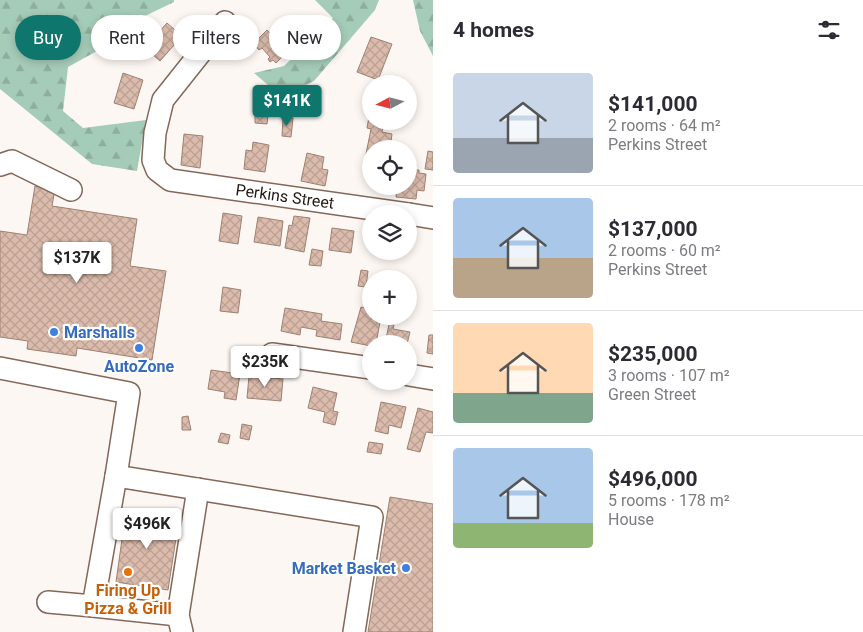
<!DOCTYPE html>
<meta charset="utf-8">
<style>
body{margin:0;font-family:Roboto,sans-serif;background:#f7f7f7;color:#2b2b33;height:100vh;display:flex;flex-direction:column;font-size:19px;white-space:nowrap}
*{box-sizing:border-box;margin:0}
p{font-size:16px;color:#7c7c81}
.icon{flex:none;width:28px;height:28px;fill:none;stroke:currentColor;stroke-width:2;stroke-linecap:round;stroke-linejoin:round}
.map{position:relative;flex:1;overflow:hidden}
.sheet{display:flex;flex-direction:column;background:#fff;width:430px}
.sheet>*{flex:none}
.banner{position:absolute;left:15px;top:15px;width:342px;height:45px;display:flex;gap:10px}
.needle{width:32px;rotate:263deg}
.controls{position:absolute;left:362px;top:75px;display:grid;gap:10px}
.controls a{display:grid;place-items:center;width:55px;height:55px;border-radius:50%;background:#fff;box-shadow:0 2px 8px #0003;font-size:25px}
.price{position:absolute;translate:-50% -42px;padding:0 11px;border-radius:5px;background:#fff;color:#222;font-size:16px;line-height:32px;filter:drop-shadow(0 1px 2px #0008)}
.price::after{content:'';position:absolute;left:50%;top:30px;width:15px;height:11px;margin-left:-8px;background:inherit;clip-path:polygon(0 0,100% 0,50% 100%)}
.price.selected{background:#0f766e;color:#fff}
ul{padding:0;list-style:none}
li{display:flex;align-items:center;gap:15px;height:125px;padding:0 20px}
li+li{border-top:1px solid #e1e1e2}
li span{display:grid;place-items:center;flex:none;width:140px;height:100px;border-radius:5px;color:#555}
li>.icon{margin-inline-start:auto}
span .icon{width:60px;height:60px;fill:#fffc;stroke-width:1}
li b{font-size:21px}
h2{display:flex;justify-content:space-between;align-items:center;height:60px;padding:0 20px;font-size:21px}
.chip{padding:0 18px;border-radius:22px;background:#fff;box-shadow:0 2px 8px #0003;font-size:18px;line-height:45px}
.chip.selected{background:#0f766e;color:#fff}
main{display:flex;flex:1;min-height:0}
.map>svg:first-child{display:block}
</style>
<main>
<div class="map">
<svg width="433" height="632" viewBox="0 0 433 632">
<defs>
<pattern id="forest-firs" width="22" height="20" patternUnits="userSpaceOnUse" patternTransform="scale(1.25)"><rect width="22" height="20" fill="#a5ccb8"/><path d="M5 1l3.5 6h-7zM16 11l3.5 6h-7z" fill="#8eae9d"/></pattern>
<pattern id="building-cross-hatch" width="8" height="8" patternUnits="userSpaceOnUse" patternTransform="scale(1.25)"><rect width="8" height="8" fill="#dbbbac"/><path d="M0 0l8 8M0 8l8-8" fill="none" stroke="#bca093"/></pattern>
</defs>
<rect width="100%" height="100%" fill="#fdf7f3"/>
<!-- forest -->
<g fill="url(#forest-firs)">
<path d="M0,0H174V2L145,16L125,59L97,51L68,67L63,111L83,128L146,120L137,171L92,164L0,89Z"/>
<path d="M315,0H379L375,10L314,81L282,97L254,73L284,66L333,18Z"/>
<path d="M413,0H433V56L420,31Z"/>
</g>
<!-- building -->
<g fill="url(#building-cross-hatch)" stroke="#9e8173">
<path d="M167,23L182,36L160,61L145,48Z"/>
<path d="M267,30L273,36L279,31L285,37L279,43L288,51L276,63L273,60L270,62L268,59L270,57L262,48L259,50L256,47L258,45L255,42Z"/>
<path d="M371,37L392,44L378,80L357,72Z"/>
<path d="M123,73L143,80L134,109L114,103Z"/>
<path d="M370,111L371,121H384L382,132L392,134L390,149H371V155L366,154L371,129L367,128Z"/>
<path d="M255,114L268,115L267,124L255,123Z"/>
<path d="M283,118H293L291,137L282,136Z"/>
<path d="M184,134L203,136L200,168L181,165Z"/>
<path d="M253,142L269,145L265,172L244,169L246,150L252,151Z"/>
<path d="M428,151L433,152V170L425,169Z"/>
<path d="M307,153L324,157L322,169L328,170L325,186L301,181Z"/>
<path d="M409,157L414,158L413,164L416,165V170H419V173L426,174L424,191L417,190L416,199L396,197L397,186H409Z"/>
<path d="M35,186L55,189L52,206L137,219L130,266L166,271L152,360L77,348L76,356L27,349L28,341L0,337V231L27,235Z"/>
<path d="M223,213L242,216L238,244L219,241Z"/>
<path d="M294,216L310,218L304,252L285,248L289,225L292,226Z"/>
<path d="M258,217L283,221L280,246L254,242Z"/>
<path d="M332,228L354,231L351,253L329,250Z"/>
<path d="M312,249L323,251L321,266L309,265Z"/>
<path d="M361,270L368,271L366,287L358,286Z"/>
<path d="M223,287L241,290L238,313L220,311Z"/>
<path d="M361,307L371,309V316H381L376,344L371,346L351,342Z"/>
<path d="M285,308L322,314L321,321L342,324L340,340L316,336L317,330L301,327L300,335L281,331Z"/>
<path d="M389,324L394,325L393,329L410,332L407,344H385Z"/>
<path d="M429,335H433V354L427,353Z"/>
<path d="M211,370L240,374L236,400L224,398L225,392L208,389Z"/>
<path d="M249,376L283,379L281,401L247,398Z"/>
<path d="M313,387L337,393L333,411L338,412L335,425L323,422L325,412L308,408Z"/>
<path d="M381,402L406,407L401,428L389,425L388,434L375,431Z"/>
<path d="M418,408L433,412V433L426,432L420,452L407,449Z"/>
<path d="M188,416L191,430H182V417Z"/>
<path d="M242,424L252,426L249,440L240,438Z"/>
<path d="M221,433L230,435L228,444L218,442Z"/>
<path d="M369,442L383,444L381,454L367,452Z"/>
<path d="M390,497L433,504V632H368Z"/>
<path d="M126,511L179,519L168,590L116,582Z"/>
</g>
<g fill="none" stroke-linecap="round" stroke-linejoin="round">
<!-- minor casing -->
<g stroke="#836759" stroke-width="24">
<g id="minor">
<path d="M225,22L163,100L155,133L153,160L157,170L170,180L408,214"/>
<path d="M0,165L12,161L71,190"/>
<path d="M409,214L433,218"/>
<path d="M272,354L371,368"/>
<path d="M0,368L129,393L116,476L372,517L354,632"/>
<path d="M409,375L433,379"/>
<path d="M116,476L93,606L178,615L182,632"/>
<path d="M48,602L93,606"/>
<path d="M178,615L198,489"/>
</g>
</g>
<!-- minor -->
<use href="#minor" stroke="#fff" stroke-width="21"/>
</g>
<!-- markers -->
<g fill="#3f7fe0" stroke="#fff" stroke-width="2">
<circle cx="54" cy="332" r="5"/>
<circle cx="139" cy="348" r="5"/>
<circle cx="406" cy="568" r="5"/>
</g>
<circle fill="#e8710a" stroke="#fff" stroke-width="2" cx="128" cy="572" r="5"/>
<g text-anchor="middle" stroke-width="4.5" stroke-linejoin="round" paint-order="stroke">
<!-- street labels -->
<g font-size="16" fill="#221712" stroke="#fff">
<text transform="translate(285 196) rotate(8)" y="6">Perkins Street</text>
</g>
<!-- shop labels -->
<g font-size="16" font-weight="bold" fill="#366cbe" stroke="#fff" text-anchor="start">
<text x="64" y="338">Marshalls</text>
<text x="139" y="372" text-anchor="middle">AutoZone</text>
<text x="396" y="574" text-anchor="end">Market Basket</text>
</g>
<!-- food labels -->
<g font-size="16" font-weight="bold" fill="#c56008" stroke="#fff">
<text x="128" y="596">Firing Up<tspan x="128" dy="18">Pizza &amp; Grill</tspan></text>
</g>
</g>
</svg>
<div class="controls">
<a><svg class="needle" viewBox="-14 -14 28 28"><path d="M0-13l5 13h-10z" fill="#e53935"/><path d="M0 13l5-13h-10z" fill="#7c7c81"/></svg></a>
<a><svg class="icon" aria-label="locate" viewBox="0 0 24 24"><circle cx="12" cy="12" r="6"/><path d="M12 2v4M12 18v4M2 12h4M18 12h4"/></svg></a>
<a><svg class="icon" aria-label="layers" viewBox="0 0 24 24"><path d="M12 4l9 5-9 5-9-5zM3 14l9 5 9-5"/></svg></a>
<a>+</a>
<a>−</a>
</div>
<b class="price selected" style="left:287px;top:127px">$141K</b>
<b class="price" style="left:77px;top:284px">$137K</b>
<b class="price" style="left:265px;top:388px">$235K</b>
<b class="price" style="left:147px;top:550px">$496K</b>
<div class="banner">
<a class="chip selected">Buy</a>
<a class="chip">Rent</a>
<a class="chip">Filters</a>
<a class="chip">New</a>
</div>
</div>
<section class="sheet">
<h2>4 homes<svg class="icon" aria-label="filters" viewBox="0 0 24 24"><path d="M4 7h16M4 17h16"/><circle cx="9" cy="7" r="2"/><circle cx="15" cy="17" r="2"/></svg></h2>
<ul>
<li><span style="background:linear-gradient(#c9d6e8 65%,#9aa5b1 0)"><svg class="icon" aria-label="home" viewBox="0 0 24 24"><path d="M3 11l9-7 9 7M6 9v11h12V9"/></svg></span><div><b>$141,000</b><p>2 rooms · 64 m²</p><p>Perkins Street</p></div></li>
<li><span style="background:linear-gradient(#a9c7e8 60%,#b9a48a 0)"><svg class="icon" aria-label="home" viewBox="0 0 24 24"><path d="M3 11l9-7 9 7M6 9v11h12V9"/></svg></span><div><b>$137,000</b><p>2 rooms · 60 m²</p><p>Perkins Street</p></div></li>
<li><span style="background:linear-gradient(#ffd9b3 70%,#7fa58c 0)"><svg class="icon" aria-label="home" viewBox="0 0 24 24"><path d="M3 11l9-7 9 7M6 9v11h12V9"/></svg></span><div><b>$235,000</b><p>3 rooms · 107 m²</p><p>Green Street</p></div></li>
<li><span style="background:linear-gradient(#a9c7e8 75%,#8fb573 0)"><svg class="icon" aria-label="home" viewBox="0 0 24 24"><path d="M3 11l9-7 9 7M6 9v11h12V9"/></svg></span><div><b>$496,000</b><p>5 rooms · 178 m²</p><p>House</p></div></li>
</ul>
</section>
</main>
